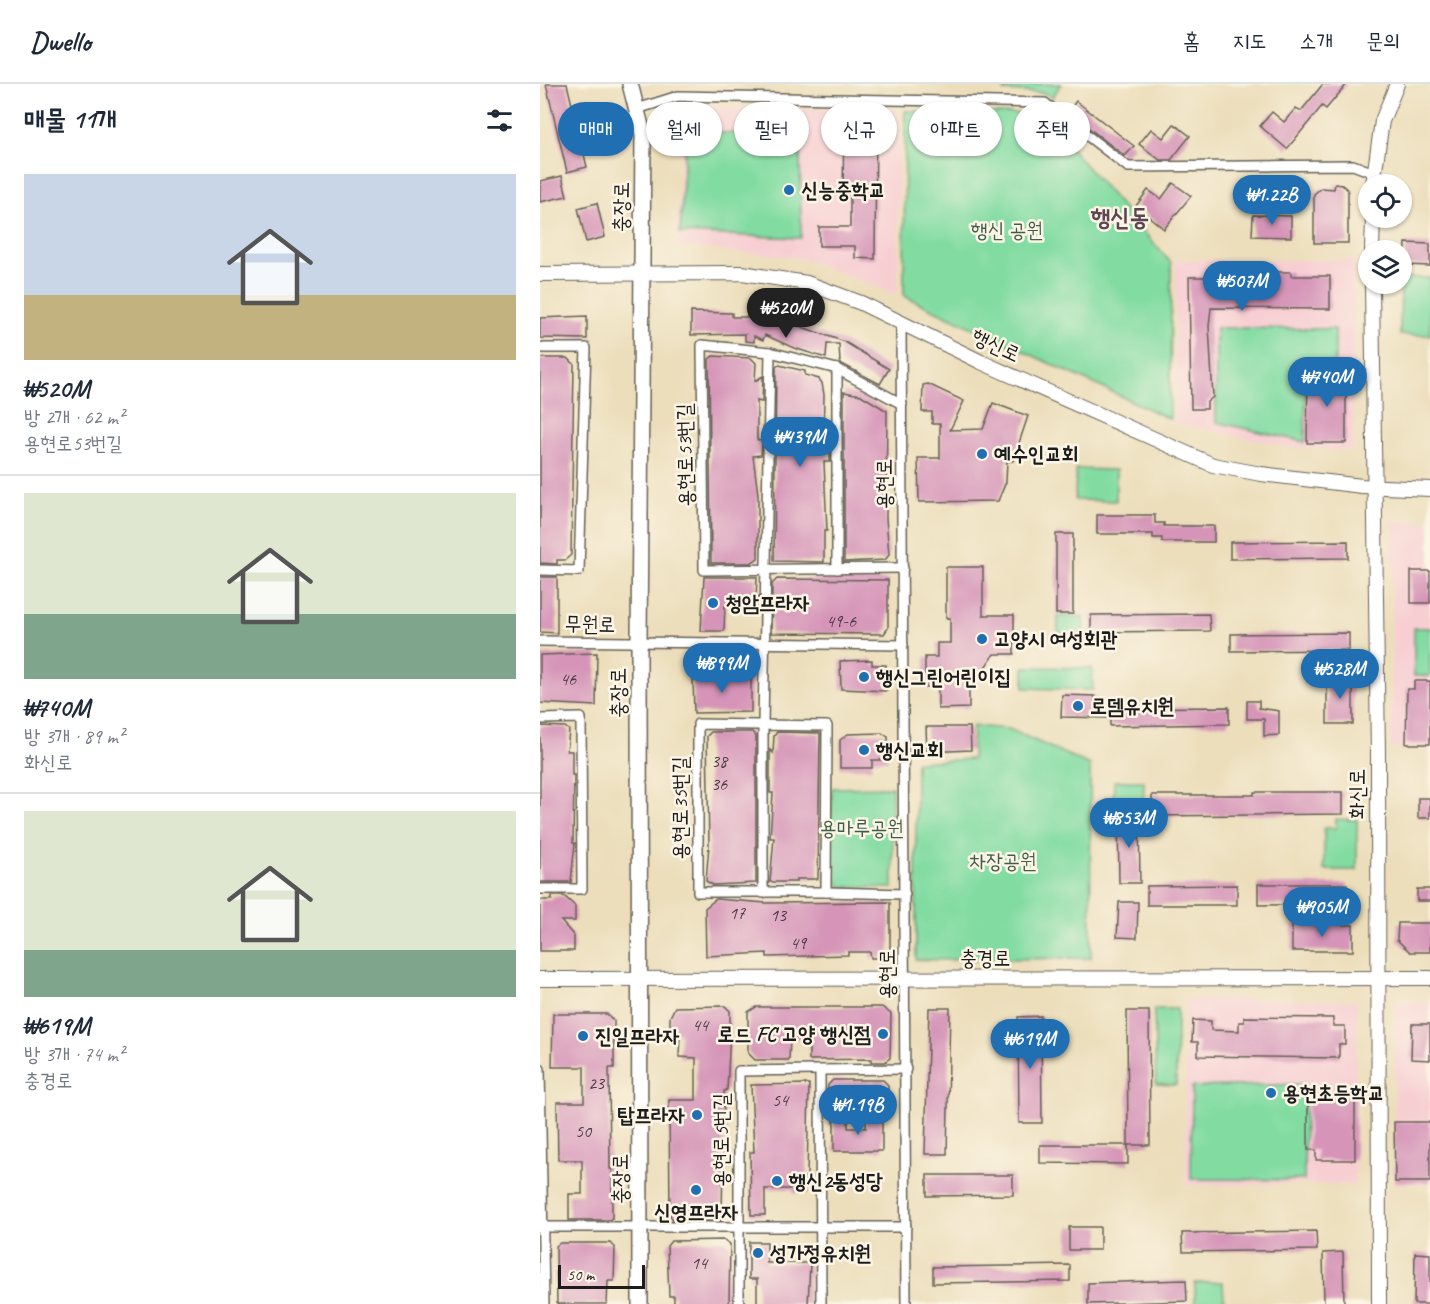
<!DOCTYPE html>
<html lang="ko">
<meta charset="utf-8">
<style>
body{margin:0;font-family:Caveat,"Poor Story",sans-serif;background:#f2f2f3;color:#1f2937;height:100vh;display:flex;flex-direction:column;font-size:22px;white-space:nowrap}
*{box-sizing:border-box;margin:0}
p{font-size:20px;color:#747a83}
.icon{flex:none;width:33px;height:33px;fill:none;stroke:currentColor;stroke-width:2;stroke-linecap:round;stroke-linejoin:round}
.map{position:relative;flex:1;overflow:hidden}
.details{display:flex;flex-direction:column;background:#fff;width:540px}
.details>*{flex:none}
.hud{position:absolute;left:18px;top:18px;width:570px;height:54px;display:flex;gap:12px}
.controls{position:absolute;left:818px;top:90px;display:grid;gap:12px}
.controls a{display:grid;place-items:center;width:54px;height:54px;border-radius:50%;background:#fff;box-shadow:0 2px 4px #0004;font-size:30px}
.scale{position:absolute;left:18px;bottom:15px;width:87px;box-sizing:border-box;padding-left:6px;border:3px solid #1c1c1c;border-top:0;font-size:16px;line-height:21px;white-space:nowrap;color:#1c1c1c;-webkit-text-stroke:4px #fcf5e5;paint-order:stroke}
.price{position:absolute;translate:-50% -51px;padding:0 14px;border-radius:21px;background:#1f6fb2;color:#fff;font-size:20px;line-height:39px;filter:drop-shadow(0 2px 3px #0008)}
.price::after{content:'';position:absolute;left:50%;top:36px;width:18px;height:14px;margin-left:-9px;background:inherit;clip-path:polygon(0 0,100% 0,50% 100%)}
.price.on{background:#222;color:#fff}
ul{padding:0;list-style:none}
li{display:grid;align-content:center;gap:12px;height:318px;padding:0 24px}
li+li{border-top:2px solid #e0e1e3}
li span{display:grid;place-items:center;height:186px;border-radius:0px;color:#555}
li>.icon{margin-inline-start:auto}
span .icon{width:108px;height:108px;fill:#fffc;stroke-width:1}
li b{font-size:26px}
h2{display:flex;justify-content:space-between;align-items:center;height:72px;padding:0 24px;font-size:26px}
.pill{padding:0 21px;border-radius:27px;background:#fff;box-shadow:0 2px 4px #0004;font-size:21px;line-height:54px}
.pill.on{background:#1f6fb2;color:#fff}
header{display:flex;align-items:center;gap:36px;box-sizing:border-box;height:84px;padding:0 30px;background:#fff;border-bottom:2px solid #e0e1e3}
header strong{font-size:28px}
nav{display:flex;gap:33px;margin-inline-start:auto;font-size:21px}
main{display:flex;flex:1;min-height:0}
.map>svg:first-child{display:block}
</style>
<header>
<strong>Dwello</strong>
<nav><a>홈</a><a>지도</a><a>소개</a><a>문의</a></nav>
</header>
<main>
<section class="details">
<h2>매물 11개<svg class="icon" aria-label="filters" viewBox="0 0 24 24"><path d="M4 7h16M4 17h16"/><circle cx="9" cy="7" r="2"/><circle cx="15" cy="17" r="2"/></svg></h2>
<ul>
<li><span style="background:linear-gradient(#c9d6e8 65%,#c2b280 0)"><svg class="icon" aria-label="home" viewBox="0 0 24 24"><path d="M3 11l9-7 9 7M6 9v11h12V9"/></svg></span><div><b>₩520M</b><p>방 2개 · 62 m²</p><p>용현로53번길</p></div></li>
<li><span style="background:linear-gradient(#dfe7d0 65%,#7fa58c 0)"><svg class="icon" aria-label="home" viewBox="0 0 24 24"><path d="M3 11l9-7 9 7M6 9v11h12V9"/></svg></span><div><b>₩740M</b><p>방 3개 · 89 m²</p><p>화신로</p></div></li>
<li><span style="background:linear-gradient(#dfe7d0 75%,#7fa58c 0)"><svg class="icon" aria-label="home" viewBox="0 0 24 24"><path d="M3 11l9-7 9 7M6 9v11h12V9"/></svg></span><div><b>₩619M</b><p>방 3개 · 74 m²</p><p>충경로</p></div></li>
</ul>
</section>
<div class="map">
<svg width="890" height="1220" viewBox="0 0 890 1220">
<rect width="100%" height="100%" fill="#fcf5e5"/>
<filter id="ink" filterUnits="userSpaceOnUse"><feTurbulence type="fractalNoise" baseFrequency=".0167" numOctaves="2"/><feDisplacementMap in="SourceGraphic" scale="12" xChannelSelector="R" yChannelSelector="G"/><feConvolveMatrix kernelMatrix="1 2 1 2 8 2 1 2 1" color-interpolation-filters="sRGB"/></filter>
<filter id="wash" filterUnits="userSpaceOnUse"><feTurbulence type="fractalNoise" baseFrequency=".008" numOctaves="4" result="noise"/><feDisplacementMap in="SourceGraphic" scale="24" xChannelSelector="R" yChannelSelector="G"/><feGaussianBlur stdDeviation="1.35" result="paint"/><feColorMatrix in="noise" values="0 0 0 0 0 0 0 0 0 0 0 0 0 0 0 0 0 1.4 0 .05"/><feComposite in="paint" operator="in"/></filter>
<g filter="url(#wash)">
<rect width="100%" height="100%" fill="#ecdebb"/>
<!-- built -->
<g fill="#f7cfd3">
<path d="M138,23L359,26L358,211L261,174L137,162L142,40Z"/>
<path d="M636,176H814L813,367L748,363L635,339Z"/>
<path d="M853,437L890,439V664H851Z"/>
<path d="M645,915L817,917L815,1100L646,1101Z"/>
<path d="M856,918H890V1100H853Z"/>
</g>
<!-- green -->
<g fill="#82dca2" stroke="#4f7c5f" stroke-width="1.5">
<path d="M469,0H521L512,14L505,9L464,7Z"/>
<path d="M365,27L501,30L631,179L630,335L364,212Z"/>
<path d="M146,49H260L261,154L140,149Z"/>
<path d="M861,194H890V251H860Z"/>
<path d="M676,244L795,245V283L766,282L765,358L676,338Z"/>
<path d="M536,385L576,386V417L535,416Z"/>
<path d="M518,532L543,533L544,549H518Z"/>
<rect x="874" y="544" width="16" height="48"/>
<path d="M484,583L552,584L553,606L484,604Z"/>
<path d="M433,642L469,645L550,681L551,874L376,876V678L432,675Z"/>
<path d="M574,697H604L603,724L573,723Z"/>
<path d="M352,703L353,804L300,803L290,784L292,704Z"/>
<path d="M796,735L817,736V786H784V744H796Z"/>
<path d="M614,925H637L636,1001L616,1000Z"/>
<path d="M765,1000L764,1096L651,1095L652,1003Z"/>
<path d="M683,1198L684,1220H655V1199Z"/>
</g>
<g id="blocks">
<!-- building -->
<g fill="#d594b8">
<path d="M6,0H27L47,83L27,88Z"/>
<path d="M783,0H807L786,25L782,22L747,65L720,42L732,28L744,38L756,24L761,27Z"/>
<path d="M536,17L594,62L585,72L528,28Z"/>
<path d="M304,32H336L335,175L315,174V162H279V143H310V114H303Z"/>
<path d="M634,40L650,52L631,76H620L599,60L611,45L623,54Z"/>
<path d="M22,92L27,112L0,118V97Z"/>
<path d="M633,99L651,112L624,145L596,122L608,106L621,115Z"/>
<path d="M795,100L802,101L808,106V159H774V110L781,104L794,105Z"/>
<path d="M57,119L65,153L46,158L38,124Z"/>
<path d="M713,131L751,132V153L712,152Z"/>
<path d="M866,159L890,160V182L865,181Z"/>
<path d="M680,188L728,191V188H751V192H790V225L671,224L669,242L673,313L667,318V325H651L649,193H680Z"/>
<path d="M151,228L192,229V233H222L262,243L305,258L349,285L340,300L300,279L299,260H287L286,274L254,264L225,251L223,256L214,252V258L205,257V250L151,251Z"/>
<path d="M47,232V255L0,254V234Z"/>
<path d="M173,272L211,274L216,279L215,297L223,292L222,318L217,317V356L222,357L221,371L213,372L218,410V474L211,479H171L169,275Z"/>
<path d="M0,274H28L34,280L31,471L25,476H17V480L0,479Z"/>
<path d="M239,281L265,287V291L279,295L282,299L284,311L283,362H290V378H284L287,447H284V478L234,477L236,283Z"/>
<path d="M768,287H801V294L806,293V359H767Z"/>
<path d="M388,300L424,317L410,346L443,345L453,319L488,332L473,377H467L466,398L458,417L379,418L378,374H400V340H392V328H382L383,301Z"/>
<path d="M304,308L321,311L347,327L346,434L349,471L345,476L304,478Z"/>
<path d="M557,431H615V439H624V442H674V458H622V454H613V450H557Z"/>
<rect x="516" y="450" width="17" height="80"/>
<path d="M808,457V474L690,475V458Z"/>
<path d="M406,483H443V531H474V570H454L429,607V624L398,625V603H385V573H397V559H410V534H406Z"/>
<rect x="871" y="487" width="19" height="32"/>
<path d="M0,493H17V549L0,548Z"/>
<path d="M164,493H217L216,516L219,513L218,525L185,522L184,547H161Z"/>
<path d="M237,495L348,496V544L344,550L231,549L232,500Z"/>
<path d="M669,530L670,547L551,548V531Z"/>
<path d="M809,549V566L691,567V550Z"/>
<path d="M57,569L56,622L0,619V571Z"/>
<path d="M332,576V581H346L347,607L301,605L300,577Z"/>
<path d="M211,591V628L154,629L153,593Z"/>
<rect x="787" y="591" width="26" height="49"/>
<path d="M874,597H890V660H866L867,605H874Z"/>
<path d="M522,611L555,612V624L689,623V640L570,642V634L521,633Z"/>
<path d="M707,617H719V624L739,627V651L724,652V635H707Z"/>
<path d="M0,642L25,643L29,646L27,667H32V691H34L33,759H35L31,798H0Z"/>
<path d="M386,643H430L431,666L387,668Z"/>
<path d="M171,648H212L216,652V799L173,801L166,797L169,761L167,652Z"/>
<path d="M237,648L280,649L278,795H256V798H230L234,754H230L233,709H230V666L233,669L234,652Z"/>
<path d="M342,649L348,653V676H332V684H300V656L308,650Z"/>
<path d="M714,708H803V730L612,732V711H714Z"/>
<rect x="878" y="714" width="12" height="20"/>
<path d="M599,731L600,799H579L578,732Z"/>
<path d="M718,800H807V820L718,821Z"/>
<path d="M697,801V821H607V802Z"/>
<rect x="877" y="805" width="13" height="12"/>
<path d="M12,812H24L35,822V837H21L34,852V867H0V816H12Z"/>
<path d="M176,815L226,819L350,818V866L342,874H331L330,868H308V871L227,873V869L166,872L165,824Z"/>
<path d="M579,818H598L597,854L577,853Z"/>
<path d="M858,839H890V868H870L857,856Z"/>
<path d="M752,840L813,841V867H752Z"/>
<path d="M185,922L190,927V949L187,1006L184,1007L182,1136H134L130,1132L129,1016H156V974L139,973L140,949H130V933L135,923Z"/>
<path d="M216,923H342L351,930L350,974L345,978H331V975L269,976V955H250L249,976H215L208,969V928Z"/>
<path d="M389,924H410L407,1070H385Z"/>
<path d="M587,927H609L610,1061H588V1080L500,1079V1061H588Z"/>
<path d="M13,930H67L74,937V984H69L70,1085H72V1134L69,1136H29V1110H42V1076H18L17,1018H44V983H12Z"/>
<path d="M501,932L502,1039H479L478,933Z"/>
<path d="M704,933L793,934V942H805V960H799V974L658,972V958H652L653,936L671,937V946L699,947V938H704Z"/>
<path d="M872,940H890V976L871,975Z"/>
<path d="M293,996H343L348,1001V1016H287L288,1001Z"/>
<path d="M269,1000L267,1093H264V1109H253V1105H225V1131H211L210,1068H214L211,1001Z"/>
<path d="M768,1011H815V1076H776V1066H768Z"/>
<path d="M294,1033H308V1044H326V1033H342V1067H294Z"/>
<path d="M854,1038H890V1098H855Z"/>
<path d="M387,1091H473V1111L387,1112Z"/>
<rect x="529" y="1143" width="31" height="23"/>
<path d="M776,1147L777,1166L643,1168L642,1149Z"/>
<path d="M184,1156L190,1160L189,1220H134V1212H129L127,1162L131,1157Z"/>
<path d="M209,1158H227V1179H270L268,1220H217V1195H209Z"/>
<path d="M20,1159H70L75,1163L74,1197H68L67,1220H17L16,1162Z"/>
<path d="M803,1168L804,1220H784L783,1169Z"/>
<path d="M875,1169L890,1170V1220H874Z"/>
<path d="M530,1181V1197L393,1199V1183Z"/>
<path d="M646,1196L647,1217L548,1220V1199Z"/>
</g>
</g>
</g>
<g filter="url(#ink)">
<use href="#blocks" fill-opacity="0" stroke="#656054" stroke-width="1.5"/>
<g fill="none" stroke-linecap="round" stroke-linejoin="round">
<!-- minor casing -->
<g stroke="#656054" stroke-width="12">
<g id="minor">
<path d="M97,25L138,12L505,19L588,83L813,81L834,89"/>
<path d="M361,239L366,1220"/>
<path d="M0,264H46L39,487L0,486"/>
<path d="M362,320L297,285L230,268L162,261L164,486L363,484"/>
<path d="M297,485V285"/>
<path d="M0,557L363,561"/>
<path d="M0,635L41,634L42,805H0"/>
<path d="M158,640L287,642L286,808H158Z"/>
<path d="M286,808L365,810"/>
<path d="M223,809V640L230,268"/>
<path d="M0,985L4,1220"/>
<path d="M280,987L281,1220"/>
<path d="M0,1143H366"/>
<path d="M199,1220V987L366,985"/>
</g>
</g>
<!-- secondary casing -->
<g stroke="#656054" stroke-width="16">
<g id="secondary">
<path d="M833,100L842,37L857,0"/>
<path d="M832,166L833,134"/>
<path d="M0,190L202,189L267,199L321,219L441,278L673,381L721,390L822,402L890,405"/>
<path d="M832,200L838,672L839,1220"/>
<path d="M0,895L890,894"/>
</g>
</g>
<!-- primary casing -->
<g stroke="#656054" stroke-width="18">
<path id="primary" d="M90,0L103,50L99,559L100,1220"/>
</g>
<!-- minor -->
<use href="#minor" stroke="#fff" stroke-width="9"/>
<!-- secondary -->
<use href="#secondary" stroke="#fff" stroke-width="14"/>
<!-- primary -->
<use href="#primary" stroke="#fff" stroke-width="15"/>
</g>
</g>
<!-- markers -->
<g fill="#1f6fb2" stroke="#fcf5e5" stroke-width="2">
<circle cx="249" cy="106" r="6"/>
<circle cx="442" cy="370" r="6"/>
<circle cx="173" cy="519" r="6"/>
<circle cx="442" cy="555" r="6"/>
<circle cx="324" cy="593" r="6"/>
<circle cx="538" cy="622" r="6"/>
<circle cx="324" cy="666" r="6"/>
<circle cx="343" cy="950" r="6"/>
<circle cx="43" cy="952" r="6"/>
<circle cx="731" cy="1009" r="6"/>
<circle cx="157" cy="1031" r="6"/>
<circle cx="237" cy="1097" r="6"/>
<circle cx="156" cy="1106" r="6"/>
<circle cx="218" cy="1169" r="6"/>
</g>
<g text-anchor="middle" stroke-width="5" stroke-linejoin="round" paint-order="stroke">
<!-- number labels -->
<g font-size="18" fill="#4a3a43">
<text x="301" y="543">49-6</text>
<text x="28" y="601">46</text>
<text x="179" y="683">38</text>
<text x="179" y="706">36</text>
<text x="197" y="835">17</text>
<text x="238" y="837">13</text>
<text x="258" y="865">49</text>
<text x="160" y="947">44</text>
<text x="56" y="1005">23</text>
<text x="240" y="1022">54</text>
<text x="43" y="1053">50</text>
<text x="159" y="1185">14</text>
</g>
<!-- poi labels -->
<g font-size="21" font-weight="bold" fill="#1c1c1c" stroke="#fcf5e5" text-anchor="start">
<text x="261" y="113">신능중학교</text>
<text x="454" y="377">예수인교회</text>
<text x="185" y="526">청암프라자</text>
<text x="454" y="562">고양시 여성회관</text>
<text x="336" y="600">행신그린어린이집</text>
<text x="550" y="629">로뎀유치원</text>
<text x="336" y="673">행신교회</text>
<text x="331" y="957" text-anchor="end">로드 FC 고양 행신점</text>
<text x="55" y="959">진일프라자</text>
<text x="743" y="1016">용현초등학교</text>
<text x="145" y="1038" text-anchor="end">탑프라자</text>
<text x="249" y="1104">행신2동성당</text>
<text x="156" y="1135" text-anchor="middle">신영프라자</text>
<text x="230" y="1176">성가정유치원</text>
</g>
<!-- street labels -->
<g font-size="21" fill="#1c1c1c" stroke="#fcf5e5">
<text transform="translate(81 123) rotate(-89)" y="7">충장로</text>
<text transform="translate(456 261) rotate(25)" y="7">행신로</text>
<text transform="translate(145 371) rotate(-91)" y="7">용현로53번길</text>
<text transform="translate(344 400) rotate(-90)" y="7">용현로</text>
<text transform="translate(50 540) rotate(1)" y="7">무원로</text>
<text transform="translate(78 609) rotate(-90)" y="7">충장로</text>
<text transform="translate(817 710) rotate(-90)" y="7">화신로</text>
<text transform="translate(140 724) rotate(-90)" y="7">용현로35번길</text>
<text x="445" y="881">충경로</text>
<text transform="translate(347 890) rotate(-90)" y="7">용현로</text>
<text transform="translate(181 1056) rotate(-90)" y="7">용현로5번길</text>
<text transform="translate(80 1095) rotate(-90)" y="7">충장로</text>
</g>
<!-- park labels -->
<g font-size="21" fill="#405f4b" stroke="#fcf5e5">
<text x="467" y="153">행신 공원</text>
<text x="322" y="751">용마루공원</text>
<text x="463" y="784">차장공원</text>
</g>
<!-- quarter labels -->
<g font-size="24" font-weight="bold" fill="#5d4653" stroke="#fcf5e5">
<text x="580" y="141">행신동</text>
</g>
</g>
</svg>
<div class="controls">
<a><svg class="icon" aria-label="locate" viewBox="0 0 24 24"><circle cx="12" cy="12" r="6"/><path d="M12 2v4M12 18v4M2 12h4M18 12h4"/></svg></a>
<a><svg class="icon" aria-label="layers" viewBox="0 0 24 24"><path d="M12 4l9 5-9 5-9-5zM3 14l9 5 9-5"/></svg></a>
</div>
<div class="scale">50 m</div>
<b class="price" style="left:732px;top:142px">₩1.22B</b>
<b class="price" style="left:702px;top:228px">₩507M</b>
<b class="price on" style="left:246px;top:255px">₩520M</b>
<b class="price" style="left:787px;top:324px">₩740M</b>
<b class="price" style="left:260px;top:384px">₩439M</b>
<b class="price" style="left:182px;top:610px">₩899M</b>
<b class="price" style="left:800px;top:616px">₩528M</b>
<b class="price" style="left:589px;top:765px">₩853M</b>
<b class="price" style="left:782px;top:854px">₩905M</b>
<b class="price" style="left:490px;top:986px">₩619M</b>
<b class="price" style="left:318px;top:1052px">₩1.19B</b>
<div class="hud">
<a class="pill on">매매</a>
<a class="pill">월세</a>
<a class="pill">필터</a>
<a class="pill">신규</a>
<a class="pill">아파트</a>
<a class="pill">주택</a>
</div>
</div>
</main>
